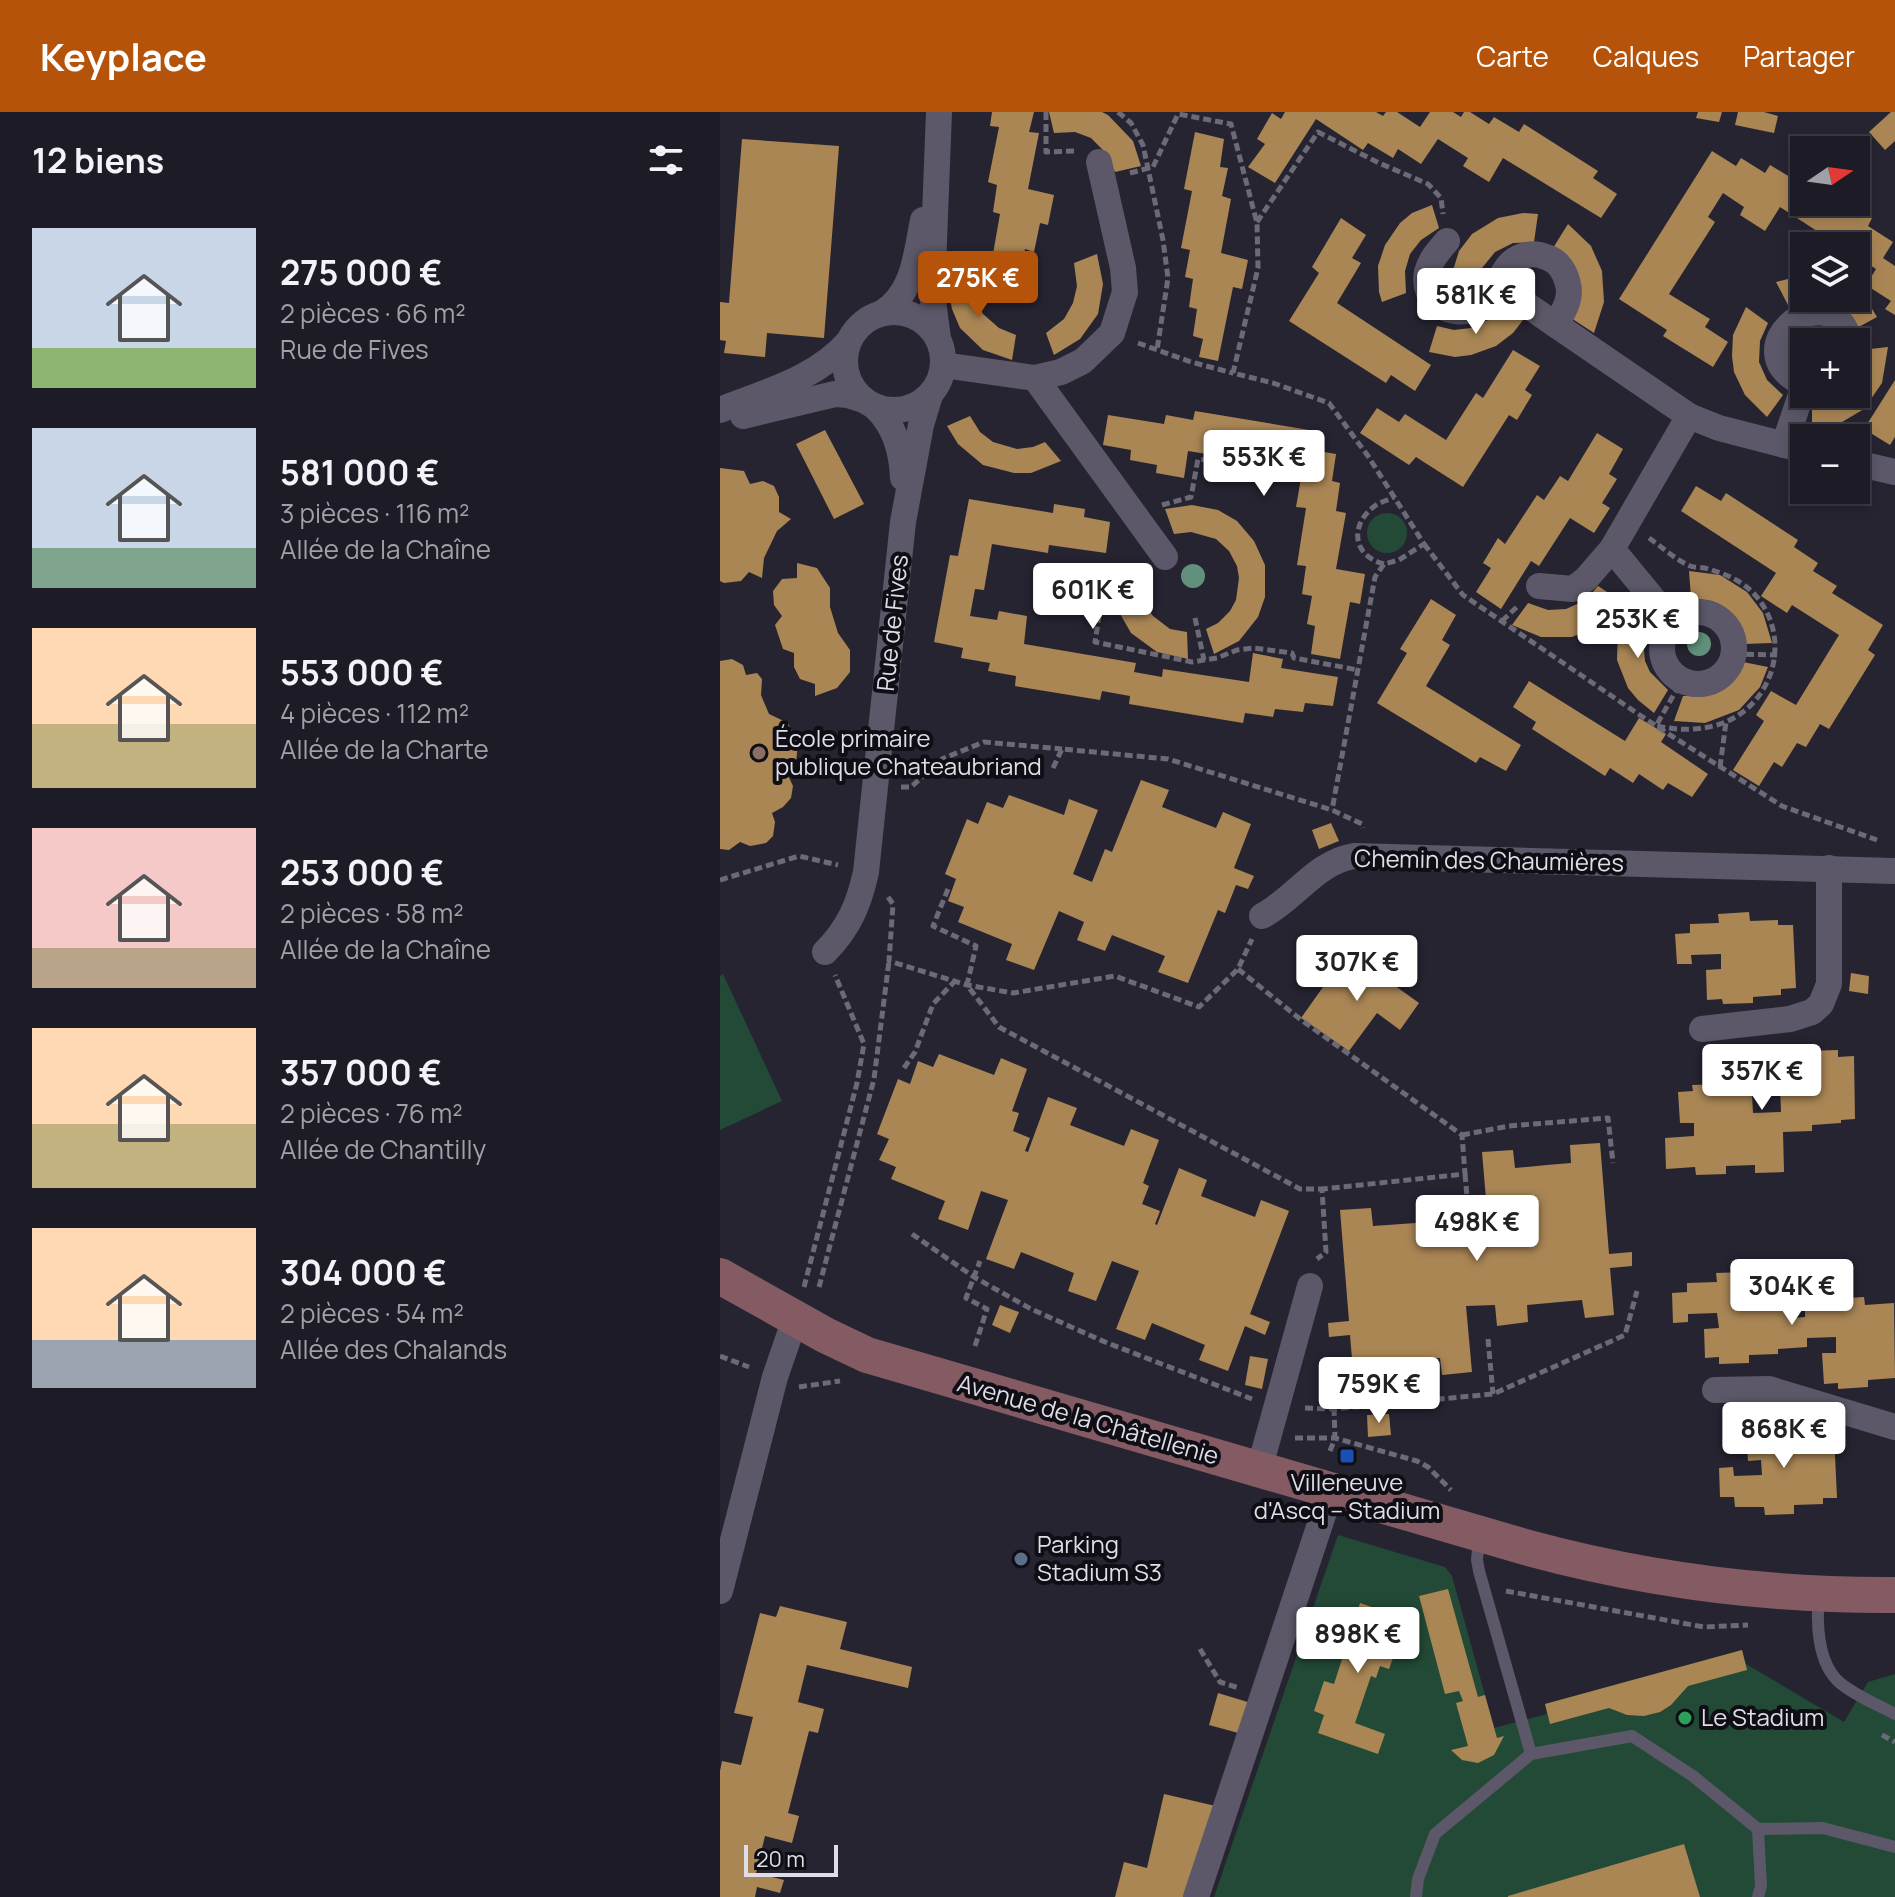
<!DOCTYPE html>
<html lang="fr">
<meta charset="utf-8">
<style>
body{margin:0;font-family:Manrope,sans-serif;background:#25242e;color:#f1f3f6;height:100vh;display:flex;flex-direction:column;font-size:30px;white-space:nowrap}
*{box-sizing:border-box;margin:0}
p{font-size:26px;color:#a0a1a7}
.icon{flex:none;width:44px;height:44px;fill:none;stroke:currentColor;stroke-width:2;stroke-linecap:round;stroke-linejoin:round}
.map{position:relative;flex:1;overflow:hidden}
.panel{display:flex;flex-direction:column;background:#1d1b26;width:720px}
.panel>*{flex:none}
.needle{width:52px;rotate:77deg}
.tools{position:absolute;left:1070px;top:24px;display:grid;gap:16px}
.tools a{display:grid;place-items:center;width:80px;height:80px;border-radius:0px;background:#1d1b26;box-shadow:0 4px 12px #0003,0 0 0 2px #3b3943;font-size:40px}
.scale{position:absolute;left:24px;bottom:20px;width:94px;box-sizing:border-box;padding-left:8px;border:4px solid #dfdde7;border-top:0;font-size:22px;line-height:28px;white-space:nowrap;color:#dfdde7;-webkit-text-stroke:6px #100e15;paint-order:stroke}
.price{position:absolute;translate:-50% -68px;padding:0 18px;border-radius:8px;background:#fff;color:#222;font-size:26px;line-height:52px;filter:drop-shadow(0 2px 4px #0008)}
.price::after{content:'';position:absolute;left:50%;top:48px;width:24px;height:18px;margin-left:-12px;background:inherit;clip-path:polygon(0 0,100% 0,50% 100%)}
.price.active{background:#b45309;color:#fff}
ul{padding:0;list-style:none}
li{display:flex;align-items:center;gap:24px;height:200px;padding:0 32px}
li span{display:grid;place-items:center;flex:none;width:224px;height:160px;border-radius:0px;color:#555}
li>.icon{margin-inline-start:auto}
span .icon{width:96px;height:96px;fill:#fffc;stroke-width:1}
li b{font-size:34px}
h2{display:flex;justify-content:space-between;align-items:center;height:96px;padding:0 32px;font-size:34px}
header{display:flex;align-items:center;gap:48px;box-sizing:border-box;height:112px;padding:0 40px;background:#b45309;color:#fff}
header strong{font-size:38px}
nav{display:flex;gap:44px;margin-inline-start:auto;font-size:28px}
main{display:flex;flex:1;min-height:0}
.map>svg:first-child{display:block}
</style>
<header>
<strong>Keyplace</strong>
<nav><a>Carte</a><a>Calques</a><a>Partager</a></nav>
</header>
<main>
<section class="panel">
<h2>12 biens<svg class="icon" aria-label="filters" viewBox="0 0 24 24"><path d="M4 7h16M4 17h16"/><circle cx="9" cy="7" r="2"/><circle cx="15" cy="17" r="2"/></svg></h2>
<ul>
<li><span style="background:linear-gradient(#c9d6e8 75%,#8fb573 0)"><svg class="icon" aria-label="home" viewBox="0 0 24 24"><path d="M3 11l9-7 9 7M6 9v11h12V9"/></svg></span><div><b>275 000 €</b><p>2 pièces · 66 m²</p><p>Rue de Fives</p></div></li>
<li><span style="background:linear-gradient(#c9d6e8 75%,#7fa58c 0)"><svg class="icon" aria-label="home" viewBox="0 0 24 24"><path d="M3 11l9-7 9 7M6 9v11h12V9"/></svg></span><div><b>581 000 €</b><p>3 pièces · 116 m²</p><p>Allée de la Chaîne</p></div></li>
<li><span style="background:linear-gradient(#ffd9b3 60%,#c2b280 0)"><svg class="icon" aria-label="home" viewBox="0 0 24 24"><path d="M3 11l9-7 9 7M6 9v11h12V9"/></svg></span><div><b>553 000 €</b><p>4 pièces · 112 m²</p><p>Allée de la Charte</p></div></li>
<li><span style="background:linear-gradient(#f6c9c9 75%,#b9a48a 0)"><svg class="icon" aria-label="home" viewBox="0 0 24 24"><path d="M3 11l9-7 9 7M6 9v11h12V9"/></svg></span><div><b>253 000 €</b><p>2 pièces · 58 m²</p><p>Allée de la Chaîne</p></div></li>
<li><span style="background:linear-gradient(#ffd9b3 60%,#c2b280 0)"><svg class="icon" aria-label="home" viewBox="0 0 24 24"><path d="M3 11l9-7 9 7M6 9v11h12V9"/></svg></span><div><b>357 000 €</b><p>2 pièces · 76 m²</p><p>Allée de Chantilly</p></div></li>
<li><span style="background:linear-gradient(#ffd9b3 70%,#9aa5b1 0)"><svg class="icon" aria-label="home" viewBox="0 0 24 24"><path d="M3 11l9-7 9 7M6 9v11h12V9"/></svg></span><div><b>304 000 €</b><p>2 pièces · 54 m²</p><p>Allée des Chalands</p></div></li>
</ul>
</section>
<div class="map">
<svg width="1175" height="1785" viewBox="0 0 1175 1785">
<rect width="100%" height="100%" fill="#272432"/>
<!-- green -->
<g fill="#234a36">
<circle cx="667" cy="421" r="20"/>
<path d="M3,862L62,989L0,1018V864Z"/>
<path d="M618,1423L725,1455L732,1464L774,1616L827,1602L825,1592L1022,1538L1026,1552L1124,1610L1148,1570L1175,1562V1785H494Z"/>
</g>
<!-- building -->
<g fill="#aa8655">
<path d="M272,0H314L309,20L319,21L308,77L334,83L328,113L320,111L314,140L305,137L300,165L270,159L280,102L273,100L277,73L268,70L279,15L270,14Z"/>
<path d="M329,0H382L388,3L413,29L421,54L395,60L386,41L371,26L355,20L334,21Z"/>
<path d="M565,0H656L663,4L666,0H677L700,15L710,0H733L741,5L744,0H750L769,12L774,5L799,20L804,12L878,59L873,66L897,82L881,106L783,46L769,70L743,54L748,46L718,27L701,52L678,37L673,46L648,31L643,38L596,7L555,71L528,55L545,32L537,27L552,1L561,7Z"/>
<path d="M978,0H1002L999,10L976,6Z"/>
<path d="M1018,0H1044L1058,4L1054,21L1015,13Z"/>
<path d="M1171,0H1175V29L1165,38L1149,20Z"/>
<path d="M475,20L504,27L500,55L508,56L502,84L511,87L501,141L528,148L522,177L513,175L498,249L479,245L483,227L473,224L477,197L469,195L473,167L465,165L470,138L461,136L472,79L464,77Z"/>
<path d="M22,27L119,34L104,226L47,221L45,245L4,241L6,229L0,228V190L9,191Z"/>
<path d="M992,39L1016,54L1021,46L1045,61L1050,53L1075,68L1080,60L1084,62V90H1127L1152,106L1148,114L1173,130L1163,146L1175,154V203L1165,197L1171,189L1146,173L1156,157L1136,144V134H1120L1060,95L1045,119L1020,103L1024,95L1003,81L988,105L995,110L949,182L990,207L985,215L1008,230L993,255L943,224L947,218L899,187Z"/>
<path d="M712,93L719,116L701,128L690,142L685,159L686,181L662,190L659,180L658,154L665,133L680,111L692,101Z"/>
<path d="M803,101L818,102L814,130L793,131L775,140L762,156L757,171L730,168L739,139L752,122L778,106Z"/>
<path d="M621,106L646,123L632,146L641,151L617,191L711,253L695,279L671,263L666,271L569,209L599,161L592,155Z"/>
<path d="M848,112L871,134L882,159L884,190L874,221L851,206L833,136Z"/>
<path d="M377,142L383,172L378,202L360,227L334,243L326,221L344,207L353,191L357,174L354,151Z"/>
<path d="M230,161L254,165L256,186L263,202L279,216L296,223L292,248L263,238L240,216L232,197L229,181Z"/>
<path d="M1084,163V186H1136V179L1149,192L1157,205L1135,217L1089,189L1068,193L1056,170Z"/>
<path d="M782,194L803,208L793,221L776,234L751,243L735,245L709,240L717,214L734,218L751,216L770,207Z"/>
<path d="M1026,195L1048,211L1040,229L1039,250L1047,268L1063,283L1047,305L1025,283L1014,260L1012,244L1013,223Z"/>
<path d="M1168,235L1162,271L1144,297L1117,313L1092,318V291L1118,282H1136V261L1141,238Z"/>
<path d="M793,238L820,254L805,278L812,283L797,308L789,303L743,375L696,345L689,353L640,321L657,296L679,310L685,302L726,328L756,281L763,286Z"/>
<path d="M1175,268V325L1170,333L1144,317Z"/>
<path d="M475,299L589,318L586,337L616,342L612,369L620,371L616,399L626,401L616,457L645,462L640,492L630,490L620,547L591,542L595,514L587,512L592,484L582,482L586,454L577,453L586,396L576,395L584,349L557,344L555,353L468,339L464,366L436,361L437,353L410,348L411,338L383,333L388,303L444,312L446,303L473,308Z"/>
<path d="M250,304L260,320L273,330L297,337L313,335L325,330L341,349L311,361H294L263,353L238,332L227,314Z"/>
<path d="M105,318L144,392L114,407L76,332Z"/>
<path d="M877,321L903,337L889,362L897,367L882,391L890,396L874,421L850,406L819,454L811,449L781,497L756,480L771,456L763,451L778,426L785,432L817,383L824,388L840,364L848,369Z"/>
<path d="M0,356L24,359L30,372L43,369L54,374L59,385V400L71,407L57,419L44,446L42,466L29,460L21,469L4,471L0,469Z"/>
<path d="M976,374L1001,389L1006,381L1078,428L1074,435L1098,451L1093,459L1117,474L1112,481L1163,513L1148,538L1155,543L1109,617L1100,612L1086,635L1077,631L1062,655L1054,650L1039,674L1013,658L1044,609L1036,603L1051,579L1076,593L1119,523L1072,493L1067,501L1041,484L1056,461L961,399Z"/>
<path d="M249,387L333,401L334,392L365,397L364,405L390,410L386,441L329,433L328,441L272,432L264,478L255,477L250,504L277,508L279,499L307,504L304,532L416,551L414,560L442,565L443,557L529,570L533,541L563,547L561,556L618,565L613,594L585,591L583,600L555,597L553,605L525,601L523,611L409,592L410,584L382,579L380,588L295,574L296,564L268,559L270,551L241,546L243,536L214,530L230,443L238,444Z"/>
<path d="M472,393L498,398L517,409L534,429L545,453V485L538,505L519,529L494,542L486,517L498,511L510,499L516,488L519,466L517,454L509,439L496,427L471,420L454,422L445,397Z"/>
<path d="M77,451L97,456L110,476V495L118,521L130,538V560L117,576L95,584V572L80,567L74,555V541L63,537L55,513L62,504L54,493L53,479L62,467L77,466Z"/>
<path d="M969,459L1000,463L1027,480L1043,501L1052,531L1024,532L1019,513L1009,499L992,489L971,486Z"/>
<path d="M391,467L419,469L423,490L433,504L450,517L467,520L468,547L437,540L411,521L395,493Z"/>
<path d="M878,474L901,489L892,502L866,519L852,525H821L792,513L808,491L828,498L846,497L866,488Z"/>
<path d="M711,487L736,503L722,528L730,533L706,574L801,633L786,659L760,645L756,651L657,591L687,541L680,537Z"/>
<path d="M908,494L931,508L923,528L925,549L930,560L948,578L934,601L918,588L908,576L897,548L898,517Z"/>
<path d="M12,547L23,553L26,563L37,561L42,567L41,583L49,602L68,611L78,631L76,651L67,661L73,674L71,686L63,695L52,701L55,710L53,724L46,731L30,734L20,730L9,738L0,737V549Z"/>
<path d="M1023,550L1048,555L1040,575L1019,598L985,611L954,609L963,584H984L1001,577L1014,565Z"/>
<path d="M809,569L905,629L919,606L946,622L941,630L988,662L972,685L948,671L943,678L919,662L913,671L890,656L885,664L812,617L816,610L793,595Z"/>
<path d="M421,668L449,678L442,695L496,716L503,700L531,712L514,756L534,764L528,777L516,773L505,801L498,798L468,871L438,860L445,844L422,835L392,823L385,839L357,828L364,810L339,799L314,858L286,848L292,832L238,810L244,795L228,789L236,767L225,762L247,707L258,712L267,690L283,696L289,683L344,703L349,687L378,698L353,762L372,770L385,737L392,740Z"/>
<path d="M611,711L619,729L599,737L592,718Z"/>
<path d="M1029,800L1030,809L1058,808V813H1073L1076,876L1061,877V883L1033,885V891L1003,892L1002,887L987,888L986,858L1001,857V842L971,843L972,852H957L955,822L970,821V812L999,811L998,802Z"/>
<path d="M628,840L699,891L680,918L657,901L629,939L581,906Z"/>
<path d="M1131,861L1149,864L1148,882L1129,879Z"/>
<path d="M1088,933V939L1118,938V945L1134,944L1135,1007L1121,1008V1011L1092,1013V1019L1063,1020L1064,1060L1035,1061V1053L1006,1054V1062L976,1063L975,1055L946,1057L945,1026L974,1024V1011H960L958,980L973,979L972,973L1002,972V965L1031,964L1033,1001L1061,1000L1060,972H1046L1044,941H1060L1059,934Z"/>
<path d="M219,942L274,963L281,946L307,957L292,999L299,1001L293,1019L310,1026L305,1039L308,1040L328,985L357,996L350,1013L404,1034L411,1017L439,1028L423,1071L429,1074L422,1092L440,1099L435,1112L437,1113L459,1056L487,1068L481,1084L535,1105L541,1088L569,1099L530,1202L550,1210L545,1223L525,1214L508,1259L479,1248L485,1233L432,1211L425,1228L396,1217L419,1159L392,1149L376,1189L348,1179L354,1161L301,1140L294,1157L266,1147L288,1088L261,1079L248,1118L218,1107L225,1089L171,1067L176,1055L159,1048L169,1027L157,1022L178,967L190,972L198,949L213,955Z"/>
<path d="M880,1031L889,1142L912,1140V1154L890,1156L894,1203L865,1206L862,1188L807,1193L808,1210L777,1214L775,1193L746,1194L752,1260L722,1263L720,1246L664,1251L665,1268L634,1270L630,1223L609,1225L608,1211L629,1209L620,1098L651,1096L653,1114L710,1110L709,1092L738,1089L742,1132L762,1130L759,1087H766L762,1040L793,1038L795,1056L827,1053L851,1051L850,1033Z"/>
<path d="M1026,1160V1168L1056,1167V1172L1071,1171L1072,1206L1085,1205V1195L1115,1194L1114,1187L1144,1185L1145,1193L1174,1191L1175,1266L1148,1268V1275L1118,1277V1271L1104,1272L1102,1241H1116V1225L1087,1226V1235L1058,1237V1242L1029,1243V1251L999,1252V1245L985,1246L984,1217L999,1216L997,1201L968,1202V1210L953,1211L952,1181L967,1180V1171L997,1170L996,1161Z"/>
<path d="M280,1193L299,1200L290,1221L272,1213Z"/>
<path d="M530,1244L548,1247L542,1277L525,1273Z"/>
<path d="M669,1302L671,1323L648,1325L647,1303Z"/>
<path d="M1071,1310V1317L1100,1316V1322H1114L1117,1386H1103V1392L1074,1393V1402L1045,1403L1044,1395H1015L1014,1385H1000L999,1356L1013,1355L1014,1364L1042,1363L1041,1348L1028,1349L1026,1320L1041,1319L1040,1311Z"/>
<path d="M728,1477L758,1585L765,1583L777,1626L784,1624L774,1643L758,1651L742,1648L731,1638L748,1634L736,1591L743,1589L739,1579L725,1582L699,1484Z"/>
<path d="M640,1491L678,1504L675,1514L688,1519L683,1534L678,1532L669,1557L660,1554L656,1566L651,1564L635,1611L665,1622L658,1642L598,1621L604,1603L594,1599L604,1569L614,1572L624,1541L614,1538L625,1505L635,1508Z"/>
<path d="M60,1494L127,1510L120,1537L192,1555L188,1576L87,1553L78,1590L104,1597L98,1621L89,1619L68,1701L79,1704L72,1731L45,1724L36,1761L64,1768L60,1781L37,1775L35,1785H0V1659L2,1649L21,1653L33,1605L14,1601L40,1501L56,1505Z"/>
<path d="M1022,1538L1027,1558L968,1574L951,1593L940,1600L924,1604L907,1603L889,1596L830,1612L825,1592Z"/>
<path d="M498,1581L531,1591L522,1622L489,1613Z"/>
<path d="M444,1682L500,1695L466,1785H395L404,1750L427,1756Z"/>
<path d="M964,1732L980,1785H788V1784Z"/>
</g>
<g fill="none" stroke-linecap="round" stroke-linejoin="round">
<!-- path -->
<g stroke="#6d6a77" stroke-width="5" stroke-dasharray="8 4" stroke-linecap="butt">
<path d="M326,0V40L356,39"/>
<path d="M398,0L411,11L423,33L443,128L448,166L437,238"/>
<path d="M410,61L433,55L458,2L511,12L537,111L538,156L513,261L553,271L609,291L648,344L704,432L679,448L664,452L655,465L612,698"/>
<path d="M537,110L598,20L659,51L708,72L721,86L723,102"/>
<path d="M418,231L471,250L513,261"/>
<path d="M442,393L471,385L478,347L550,355"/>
<path d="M929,426C942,435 956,448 970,454C975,456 983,455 988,457C1006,462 1023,469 1036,484C1074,528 1052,597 997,613C976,619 957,618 936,614L962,568"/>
<path d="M704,432L743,483L936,614L1062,694L1157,728"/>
<path d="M664,452C632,444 629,412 656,393C661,390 668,388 674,385"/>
<path d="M369,468L379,504L375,530L472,550L497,546L517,538L533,536L572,541L574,546L638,558"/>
<path d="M475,506L484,548"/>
<path d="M782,509L799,493"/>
<path d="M1014,542L1057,543"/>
<path d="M1000,655L1006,610"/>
<path d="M333,656L342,637L448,647L612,698L642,712L643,716"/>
<path d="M181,675H191L222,647L264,630L342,637"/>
<path d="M0,768L79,744L118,753"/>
<path d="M228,777L213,814L256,834L247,873L279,915L580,1077H602L606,1140L597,1147"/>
<path d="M168,785L173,792L169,849L247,873L293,881L395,864L479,895L518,857L532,827"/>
<path d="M518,857L580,907L742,1023L745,1062L602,1077"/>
<path d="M184,956L195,940L213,892L235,869"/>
<path d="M742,1023L789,1014L888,1006L893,1051"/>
<path d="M745,1062L749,1107"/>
<path d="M192,1122L254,1165L311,1197L385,1230L532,1287"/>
<path d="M84,1175L137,971L144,932L115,863"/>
<path d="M99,1175L154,967L169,849"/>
<path d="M768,1227L773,1282"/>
<path d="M255,1234L267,1197L246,1186L260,1149"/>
<path d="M0,1244L29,1255"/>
<path d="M79,1275L120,1269"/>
<path d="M585,1296L614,1297L773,1282L905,1223L917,1179"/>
<path d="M575,1326H615L697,1349L708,1355L731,1378"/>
<path d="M610,1339L615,1326L614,1297"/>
<path d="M786,1479L984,1515L1028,1513"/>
<path d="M480,1537L500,1570L519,1576"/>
<path d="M1162,1623L1175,1630"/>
</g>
<!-- lane -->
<g stroke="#5c5869" stroke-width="12">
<path d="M759,1426L757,1448L759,1459L811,1642"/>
<path d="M1099,1485C1096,1512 1098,1551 1119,1570C1135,1584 1157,1592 1175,1602"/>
<path d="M1038,1717L1041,1774L1038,1785"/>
<path d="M696,1785L698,1767L715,1722L811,1642L912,1624L973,1664L1038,1717L1103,1716L1175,1735"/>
</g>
<!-- street -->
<g stroke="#5c5869" stroke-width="26">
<path d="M727,129C719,138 710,148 707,160C701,189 729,206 754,197C762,194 769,190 774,183C779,176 779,167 784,160C792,145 810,138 826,145C839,149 845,159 848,172C852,187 843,200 836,213L969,304L999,316L1084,338"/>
<path d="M778,173L836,213"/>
<circle cx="174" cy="249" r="49"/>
<path d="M162,201C194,181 196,143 203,108"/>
<path d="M218,227L212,181L219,0"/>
<path d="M223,253L315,266L341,260L363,249L392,221L405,180L403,156L379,50"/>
<path d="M315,266L445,445"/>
<path d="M1084,272C1009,237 1112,157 1130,230"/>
<path d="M156,296C175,314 182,341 183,366"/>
<path d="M0,298C45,280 96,267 129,229"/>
<path d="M23,304L115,282L128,283L144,288"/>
<path d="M1064,333L1084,274"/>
<path d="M1136,351L1175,360"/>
<path d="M819,474L853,477L866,467L892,437"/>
<circle cx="978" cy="536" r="36"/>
<path d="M952,510L892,437L969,304"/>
<path d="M542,804C575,787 596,750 634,744L1175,759"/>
<path d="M105,840C129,816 139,792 146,760L183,410L201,313L210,283"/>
<path d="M982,917L1070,907L1092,900L1101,892L1109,872V756"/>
<path d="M995,1278L1049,1277L1175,1315"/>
<path d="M539,1358L590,1174"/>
<path d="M0,1479L55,1265L75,1207"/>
<path d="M476,1785L611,1379"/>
</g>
<!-- secondary -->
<path stroke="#845b62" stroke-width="36" d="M0,1164L105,1223L147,1243L805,1435C926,1468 1050,1484 1175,1483"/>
</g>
<!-- trees -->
<g fill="#61917d">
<circle cx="473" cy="464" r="12"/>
<circle cx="979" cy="532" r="12"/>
</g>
<!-- markers -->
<circle fill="#8d6e63" stroke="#100e15" stroke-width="3" cx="39" cy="641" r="8"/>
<rect fill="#1a4fb4" stroke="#100e15" stroke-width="3" x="619" y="1336" width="16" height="16" rx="4"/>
<circle fill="#5c6f8a" stroke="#100e15" stroke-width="3" cx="301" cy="1447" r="8"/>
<circle fill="#2e9e5b" stroke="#100e15" stroke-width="3" cx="965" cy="1606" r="8"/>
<g text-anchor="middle" stroke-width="8" stroke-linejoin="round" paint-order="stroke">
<!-- street labels -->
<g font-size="24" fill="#dfdde7" stroke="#100e15">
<text transform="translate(173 511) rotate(-84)" y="8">Rue de Fives</text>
<text transform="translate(769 749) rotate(1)" y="8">Chemin des Chaumières</text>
<text transform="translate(368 1308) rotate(16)" y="8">Avenue de la Châtellenie</text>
</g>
<!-- poi labels -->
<g font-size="24" fill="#dfdde7" stroke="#100e15" text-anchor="start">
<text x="55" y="635">École primaire<tspan x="55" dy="28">publique Chateaubriand</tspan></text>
<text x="627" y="1379" text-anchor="middle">Villeneuve<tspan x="627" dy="28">d'Ascq – Stadium</tspan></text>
<text x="317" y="1441">Parking<tspan x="317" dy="28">Stadium S3</tspan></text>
<text x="981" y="1614">Le Stadium</text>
</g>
</g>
</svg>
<div class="tools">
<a><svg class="needle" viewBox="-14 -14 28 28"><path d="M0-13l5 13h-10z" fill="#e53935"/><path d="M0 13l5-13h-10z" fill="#a0a1a7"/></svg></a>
<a><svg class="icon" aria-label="layers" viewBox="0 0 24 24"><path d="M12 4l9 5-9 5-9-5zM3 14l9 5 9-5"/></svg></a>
<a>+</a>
<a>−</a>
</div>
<div class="scale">20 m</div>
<b class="price active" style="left:258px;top:207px">275K €</b>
<b class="price" style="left:756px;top:224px">581K €</b>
<b class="price" style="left:544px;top:386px">553K €</b>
<b class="price" style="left:373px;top:519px">601K €</b>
<b class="price" style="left:918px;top:548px">253K €</b>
<b class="price" style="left:637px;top:891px">307K €</b>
<b class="price" style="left:1042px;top:1000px">357K €</b>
<b class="price" style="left:757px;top:1151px">498K €</b>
<b class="price" style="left:1072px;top:1215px">304K €</b>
<b class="price" style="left:659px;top:1313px">759K €</b>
<b class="price" style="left:1064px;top:1358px">868K €</b>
<b class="price" style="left:638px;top:1563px">898K €</b>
</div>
</main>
